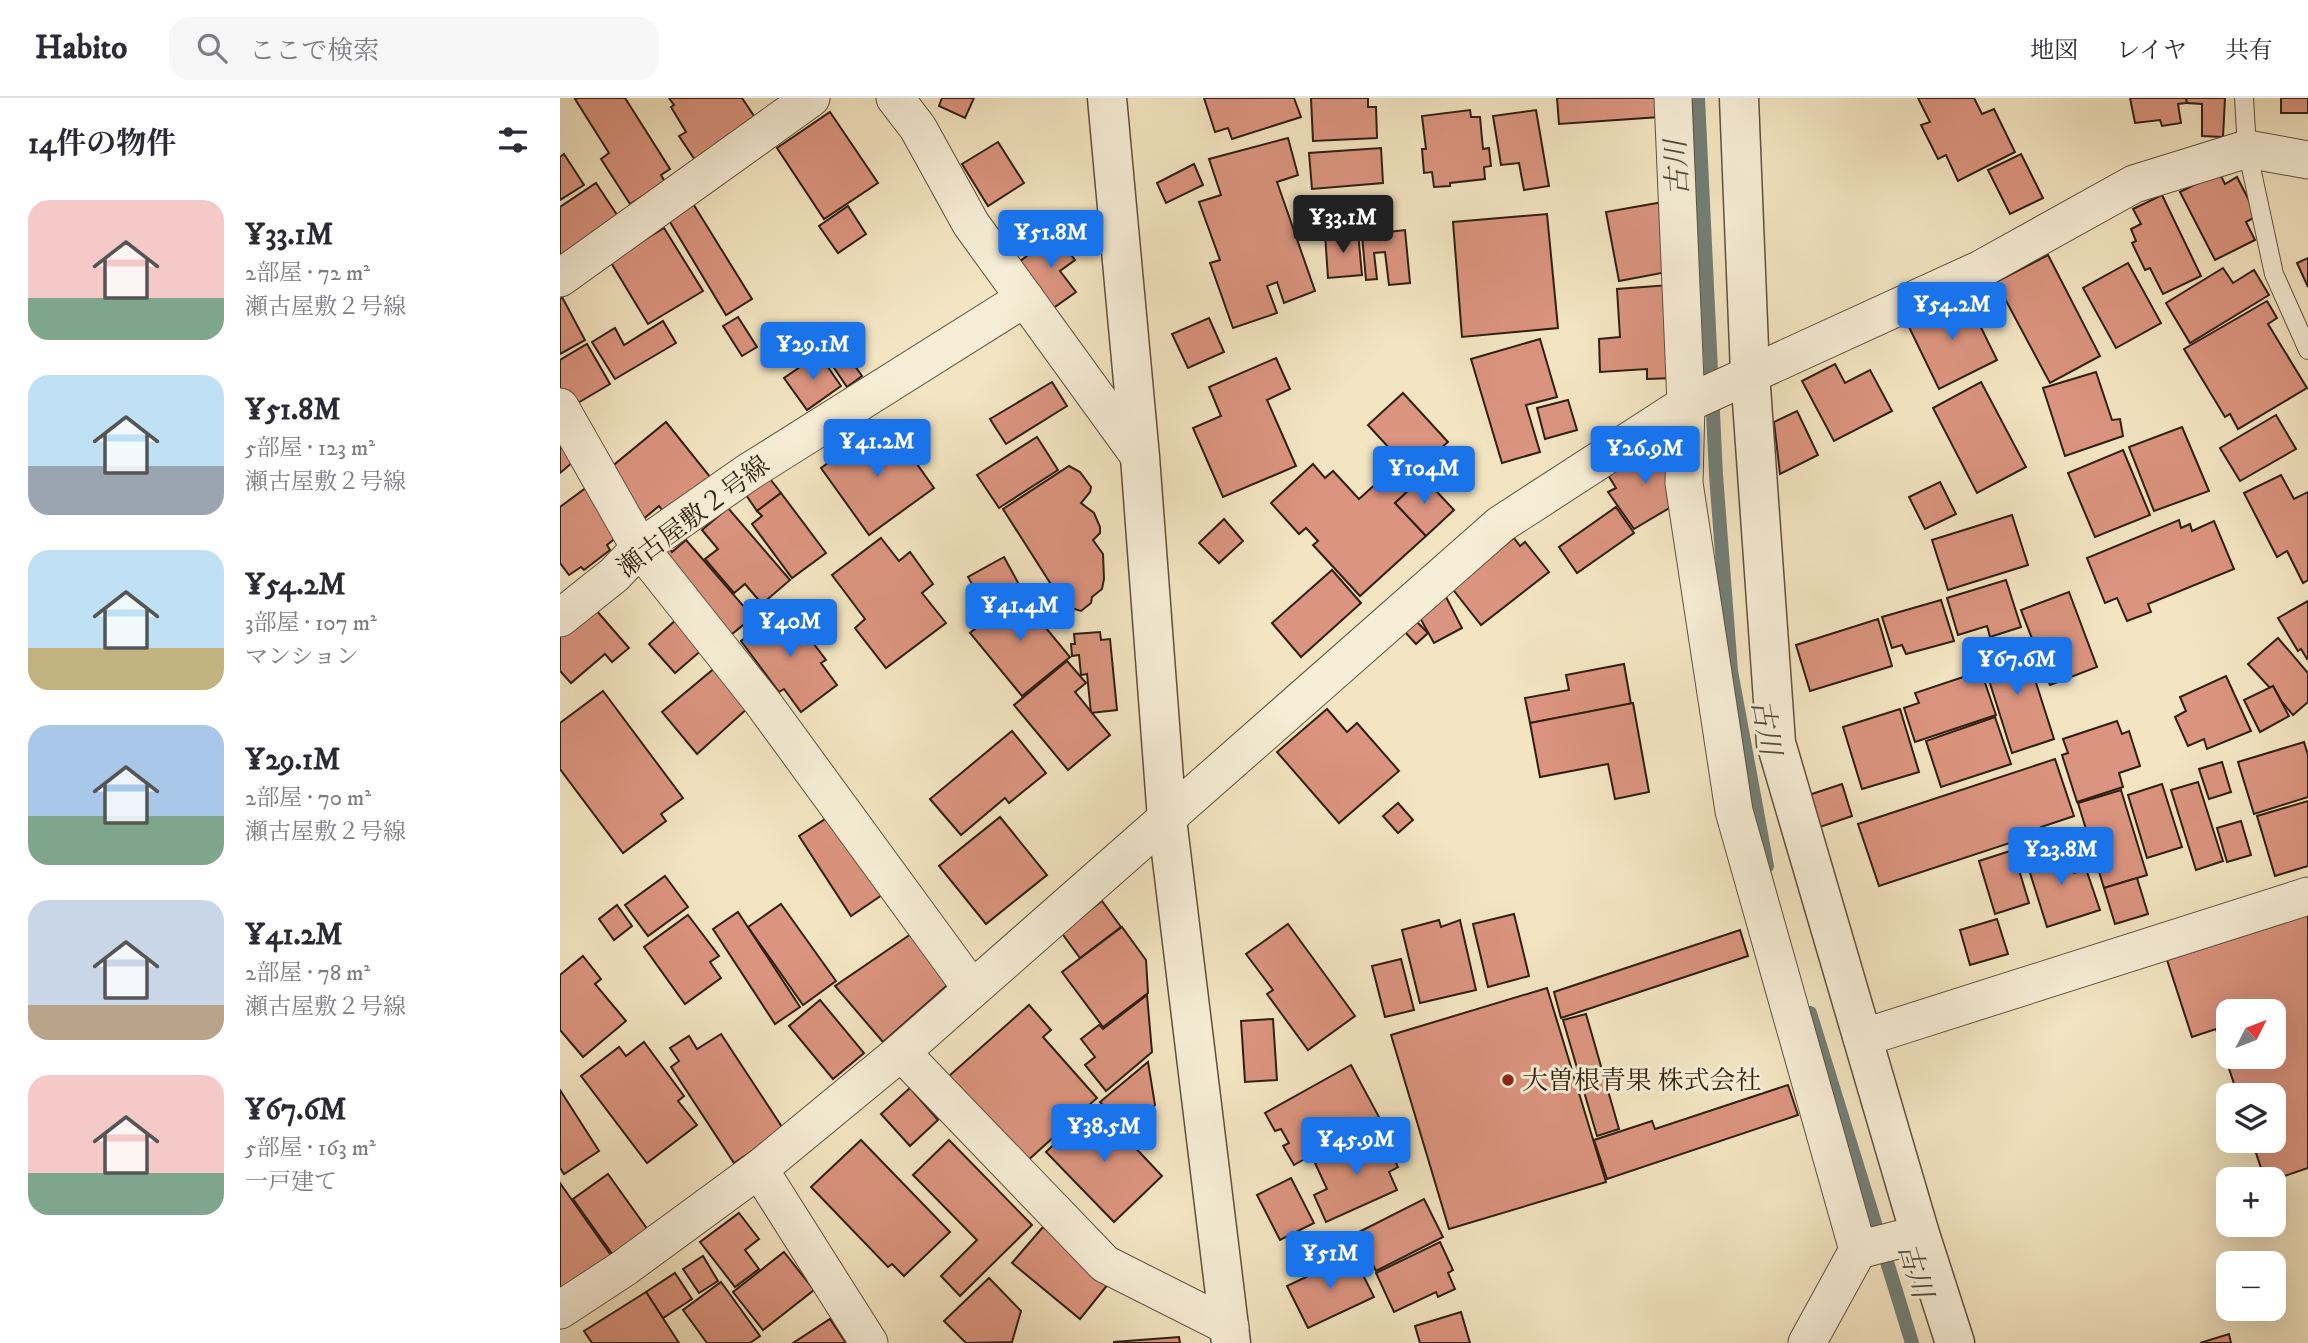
<!DOCTYPE html>
<html lang="ja">
<meta charset="utf-8">
<style>
body{margin:0;font-family:"IM FELL DW Pica","Noto Serif JP",serif;background:#f7f7f7;color:#2b2b33;height:100vh;display:flex;flex-direction:column;font-size:26px;white-space:nowrap}
*{box-sizing:border-box;margin:0}
p{font-size:23px;color:#7c7c81}
.icon{flex:none;width:38px;height:38px;fill:none;stroke:currentColor;stroke-width:2;stroke-linecap:round;stroke-linejoin:round}
.map{position:relative;flex:1;overflow:hidden}
.details{display:flex;flex-direction:column;background:#fff;width:560px}
.details>*{flex:none}
.needle{width:46px;rotate:48deg}
.fabs{position:absolute;left:1656px;top:901px;display:grid;gap:14px}
.fabs a{display:grid;place-items:center;width:70px;height:70px;border-radius:14px;background:#fff;box-shadow:0 7px 28px #0002;font-size:35px}
.price{position:absolute;translate:-50% -60px;padding:0 16px;border-radius:7px;background:#1a73e8;color:#fff;font-size:23px;line-height:46px;filter:drop-shadow(0 2px 4px #0008)}
.price::after{content:'';position:absolute;left:50%;top:42px;width:21px;height:16px;margin-left:-10px;background:inherit;clip-path:polygon(0 0,100% 0,50% 100%)}
.price.on{background:#222;color:#fff}
ul{padding:0;list-style:none}
li{display:flex;align-items:center;gap:21px;height:175px;padding:0 28px}
li span{display:grid;place-items:center;flex:none;width:196px;height:140px;border-radius:21px;color:#555}
li>.icon{margin-inline-start:auto}
span .icon{width:84px;height:84px;fill:#fffc;stroke-width:1}
li b{font-size:30px}
h2{display:flex;justify-content:space-between;align-items:center;height:84px;padding:0 28px;font-size:30px}
header{display:flex;align-items:center;gap:42px;box-sizing:border-box;height:98px;padding:0 35px;background:#fff;border-bottom:2px solid #e1e1e2}
header strong{font-size:33px}
nav{display:flex;gap:38px;margin-inline-start:auto;font-size:24px}
.search{width:490px;height:63px;background:#f7f7f7;display:flex;align-items:center;gap:18px;box-sizing:border-box;padding:0 24px;border-radius:21px;color:#7c7c81;font-size:26px}
main{display:flex;flex:1;min-height:0}
.map>svg:first-child{display:block}
</style>
<header>
<strong>Habito</strong>
<div class="search"><svg class="icon" aria-label="search" viewBox="0 0 24 24"><circle cx="10" cy="10" r="6"/><path d="M15 15l6 6"/></svg>ここで検索</div>
<nav><a>地図</a><a>レイヤ</a><a>共有</a></nav>
</header>
<main>
<section class="details">
<h2>14件の物件<svg class="icon" aria-label="filters" viewBox="0 0 24 24"><path d="M4 7h16M4 17h16"/><circle cx="9" cy="7" r="2"/><circle cx="15" cy="17" r="2"/></svg></h2>
<ul>
<li><span style="background:linear-gradient(#f6c9c9 70%,#7fa58c 0)"><svg class="icon" aria-label="home" viewBox="0 0 24 24"><path d="M3 11l9-7 9 7M6 9v11h12V9"/></svg></span><div><b>¥33.1M</b><p>2部屋 · 72 m²</p><p>瀬古屋敷２号線</p></div></li>
<li><span style="background:linear-gradient(#bfe0f5 65%,#9aa5b1 0)"><svg class="icon" aria-label="home" viewBox="0 0 24 24"><path d="M3 11l9-7 9 7M6 9v11h12V9"/></svg></span><div><b>¥51.8M</b><p>5部屋 · 123 m²</p><p>瀬古屋敷２号線</p></div></li>
<li><span style="background:linear-gradient(#bfe0f5 70%,#c2b280 0)"><svg class="icon" aria-label="home" viewBox="0 0 24 24"><path d="M3 11l9-7 9 7M6 9v11h12V9"/></svg></span><div><b>¥54.2M</b><p>3部屋 · 107 m²</p><p>マンション</p></div></li>
<li><span style="background:linear-gradient(#a9c7e8 65%,#7fa58c 0)"><svg class="icon" aria-label="home" viewBox="0 0 24 24"><path d="M3 11l9-7 9 7M6 9v11h12V9"/></svg></span><div><b>¥29.1M</b><p>2部屋 · 70 m²</p><p>瀬古屋敷２号線</p></div></li>
<li><span style="background:linear-gradient(#c9d6e8 75%,#b9a48a 0)"><svg class="icon" aria-label="home" viewBox="0 0 24 24"><path d="M3 11l9-7 9 7M6 9v11h12V9"/></svg></span><div><b>¥41.2M</b><p>2部屋 · 78 m²</p><p>瀬古屋敷２号線</p></div></li>
<li><span style="background:linear-gradient(#f6c9c9 70%,#7fa58c 0)"><svg class="icon" aria-label="home" viewBox="0 0 24 24"><path d="M3 11l9-7 9 7M6 9v11h12V9"/></svg></span><div><b>¥67.6M</b><p>5部屋 · 163 m²</p><p>一戸建て</p></div></li>
</ul>
</section>
<div class="map">
<svg width="1748" height="1245" viewBox="0 0 1748 1245">
<rect width="100%" height="100%" fill="#f3e5c2"/>
<filter id="stains"><feTurbulence type="fractalNoise" baseFrequency=".00286" numOctaves="4"/><feColorMatrix values="0 0 0 0 .2 0 0 0 0 .09 0 0 0 0 .02 0 0 0 .5 -.17"/></filter>
<radialGradient id="worn" r=".72"><stop offset=".6" stop-color="#630" stop-opacity="0"/><stop offset="1" stop-color="#630" stop-opacity=".3"/></radialGradient>
<g fill="none" stroke-linecap="round" stroke-linejoin="round">
<!-- stream -->
<g stroke="#727e76" stroke-width="14">
<path d="M1138,0L1156,377L1171,573L1207,768"/>
<path d="M1250,915L1352,1245"/>
</g>
</g>
<!-- building -->
<g fill="#db947f" stroke="#301f0f" stroke-width="2" fill-rule="evenodd">
<path d="M18,0H65L110,71L101,77L105,84L70,106L41,61L49,55L15,1Z"/>
<path d="M109,0H182L198,24L137,65L119,38L126,34L111,9L114,7Z"/>
<path d="M382,0H414L405,20L379,8Z"/>
<path d="M644,0H734L741,19L672,41L668,30L655,34Z"/>
<path d="M751,0H808V9H816L817,40L753,43Z"/>
<path d="M997,0H1099L1100,19L999,26Z"/>
<path d="M1358,0H1414L1422,16L1434,11L1455,54L1398,83L1386,57L1378,61L1361,27L1370,24Z"/>
<path d="M1570,0H1626L1627,5L1618,6L1621,25L1602,28L1600,22L1575,25Z"/>
<path d="M1626,0H1665L1663,39L1642,38V6L1627,5Z"/>
<rect x="1721" y="0" width="27" height="15"/>
<path d="M910,12L911,19H920L923,51L929,50L931,68L924,69L925,81L890,85V88L874,89L872,74L864,75L862,51H866L862,18Z"/>
<path d="M976,12L989,88L964,92L959,65L941,67L933,18Z"/>
<path d="M270,14L318,85L264,121L217,50Z"/>
<path d="M728,40L738,77L717,84L755,193L724,205L717,184L707,188L717,215L673,230L650,165L660,162L639,104L661,97L649,61Z"/>
<path d="M438,44L464,85L428,108L402,66Z"/>
<path d="M821,50L823,85L752,91L749,55Z"/>
<path d="M4,56L24,87L0,102V59Z"/>
<path d="M1461,56L1483,100L1450,116L1428,72Z"/>
<path d="M634,66L643,87L606,105L597,85Z"/>
<path d="M1659,74L1665,86L1677,79L1697,118L1686,124L1695,142L1655,162L1620,94Z"/>
<path d="M36,85L59,120L0,158V109Z"/>
<path d="M1602,97L1641,178L1603,196L1590,170L1585,172L1572,145L1576,143L1571,131L1581,126L1573,111Z"/>
<path d="M132,104L192,201L166,217L107,119Z"/>
<path d="M1103,104L1107,174L1059,183L1046,114Z"/>
<path d="M288,108L306,136L278,155L259,128Z"/>
<path d="M987,116L998,230L902,239L893,124Z"/>
<path d="M104,130L143,193L88,226L50,163Z"/>
<path d="M845,132L850,185L829,187L825,154L814,155L817,181L806,182L802,137Z"/>
<path d="M500,133L511,149L507,152L515,162L500,173L516,194L492,211L459,164Z"/>
<path d="M798,134L802,177L768,180L765,136Z"/>
<path d="M1488,157L1540,258L1490,285L1436,184Z"/>
<path d="M1748,160V189L1737,165Z"/>
<path d="M1568,165L1601,225L1556,250L1523,190Z"/>
<path d="M1663,170L1673,185L1694,172L1709,197L1630,245L1606,205Z"/>
<path d="M1109,187L1114,280L1087,281V271L1040,274L1039,241L1060,239L1057,191Z"/>
<path d="M1405,197L1437,262L1379,291L1347,225Z"/>
<path d="M2,199L25,242L0,256V201Z"/>
<path d="M1707,203L1717,220L1708,226L1747,290L1678,331L1670,316L1665,319L1624,251Z"/>
<path d="M178,219L197,249L182,258L163,228Z"/>
<path d="M649,220L664,254L628,270L612,236Z"/>
<path d="M103,223L116,245L55,281L32,244L55,230L64,247Z"/>
<path d="M980,241L997,299L966,307L980,354L942,365L911,261Z"/>
<path d="M27,246L50,286L11,309L0,292V262Z"/>
<path d="M283,251L302,278L287,289L268,261Z"/>
<path d="M259,256L281,288L247,312L224,280Z"/>
<path d="M716,260L730,291L707,302L736,368L663,399L633,330L661,318L649,289Z"/>
<path d="M1275,266L1285,285L1310,272L1332,313L1274,343L1242,283Z"/>
<path d="M1536,274L1552,322L1560,321L1563,338L1505,358L1483,290Z"/>
<path d="M492,284L507,308L446,346L430,321Z"/>
<path d="M1421,284L1466,369L1417,395L1373,310Z"/>
<path d="M843,295L888,344L873,357L878,363L857,382L852,377L840,388L846,395L835,405L866,438L800,498L753,447L758,443L746,430L739,436L711,405L753,366L765,380L773,373L799,401L841,363L808,327Z"/>
<path d="M1008,302L1017,332L985,341L977,310Z"/>
<path d="M1237,313L1258,357L1220,376L1214,324Z"/>
<path d="M1716,317L1736,351L1680,383L1660,350Z"/>
<path d="M106,324L151,380L105,416L99,408L82,422L44,375Z"/>
<path d="M319,328L333,347L340,342L374,390L309,437L261,370Z"/>
<path d="M1622,329L1649,393L1594,413L1569,349Z"/>
<path d="M477,339L498,372L439,410L417,377Z"/>
<path d="M0,341L13,364L0,375Z"/>
<path d="M1102,344L1114,363L1116,406L1074,431L1048,394L1056,390L1048,377Z"/>
<path d="M1563,352L1590,417L1535,439L1508,375Z"/>
<path d="M509,368L520,374L531,389L530,394L521,405L534,415L540,429V435L533,442L543,456L544,481L542,491L532,499L531,505L521,513L515,511L508,513L443,411Z"/>
<path d="M207,377L221,395L197,413L184,394Z"/>
<path d="M1721,377L1734,401L1748,394V482L1743,485L1727,453L1717,459L1684,395Z"/>
<path d="M863,379L894,412L866,438L835,405Z"/>
<path d="M1380,384L1396,416L1365,431L1349,399Z"/>
<path d="M27,389L38,405L35,407L58,438L47,447L50,452L24,472L21,469L9,477L0,465V409Z"/>
<path d="M221,395L266,455L232,480L192,426L202,418L197,413Z"/>
<path d="M1056,409L1074,435L1017,475L999,449Z"/>
<path d="M168,410L230,482L202,506L185,486L174,495L145,461L158,451L142,432Z"/>
<path d="M1452,417L1468,467L1388,492L1372,442Z"/>
<path d="M664,421L683,443L659,465L639,445Z"/>
<path d="M1619,422L1621,430L1630,426L1632,433L1654,423L1674,471L1588,506L1591,514L1567,523L1557,500L1545,505L1527,460Z"/>
<path d="M321,440L339,463L350,454L373,486L362,495L386,525L326,570L295,530L305,521L272,477Z"/>
<path d="M954,440L960,448L965,444L989,474L921,527L891,489Z"/>
<path d="M126,442L193,519L167,540L95,457L107,447L112,454Z"/>
<path d="M444,459L462,492L426,511L408,479Z"/>
<path d="M772,472L801,505L741,559L712,525Z"/>
<path d="M1446,482L1461,529L1430,539L1427,528L1398,537L1387,500Z"/>
<path d="M465,490L483,513L476,518L510,559L462,598L410,535Z"/>
<path d="M1509,494L1537,569L1490,587L1461,512Z"/>
<path d="M884,495L902,530L874,545L855,511Z"/>
<path d="M1381,502L1394,543L1346,556L1342,547L1332,550L1322,519Z"/>
<path d="M1748,503V560L1747,561L1741,551L1738,553L1718,520Z"/>
<path d="M29,504L69,550L52,564L45,556L11,585L0,573V529Z"/>
<path d="M226,509L266,562L261,565L277,587L241,614L224,591L219,594L181,543Z"/>
<path d="M117,521L143,551L115,575L89,546Z"/>
<path d="M1318,521L1332,568L1250,593L1236,547Z"/>
<path d="M856,523L868,535L856,546L845,534Z"/>
<path d="M540,534L541,542L550,541L557,612L531,615L527,576L521,577L519,557L512,558L511,546H515L514,536Z"/>
<path d="M1718,540L1748,575V604L1733,617L1722,604L1713,588L1710,590L1688,566Z"/>
<path d="M1463,544L1494,641L1452,655L1421,557Z"/>
<path d="M507,563L526,585L515,594L550,637L508,672L454,607Z"/>
<path d="M1064,566L1071,606L970,625L965,600L1009,592L1006,577Z"/>
<path d="M156,569L189,609L137,656L102,614Z"/>
<path d="M1421,573L1436,617L1355,644L1344,610L1359,605L1355,595Z"/>
<path d="M1666,578L1691,633L1647,651L1644,641L1628,648L1615,619L1626,613L1620,599Z"/>
<path d="M1713,588L1729,618L1700,634L1684,602Z"/>
<path d="M43,593L123,700L101,716L106,723L63,755L0,671V625Z"/>
<path d="M1073,605L1089,694L1055,701L1048,666L980,679L970,625Z"/>
<path d="M767,611L787,634L797,625L839,673L779,725L717,654Z"/>
<path d="M1340,611L1359,674L1302,691L1283,629Z"/>
<path d="M1435,619L1451,666L1381,689L1366,643Z"/>
<path d="M1557,623L1562,636L1569,633L1580,668L1559,675L1563,689L1517,704L1502,657L1508,655L1503,641Z"/>
<path d="M452,633L486,675L449,705L445,700L401,737L370,701Z"/>
<path d="M1744,644L1748,657V699L1694,716L1678,664Z"/>
<path d="M1495,661L1514,718L1481,729L1483,734L1319,788L1298,726Z"/>
<path d="M1662,664L1671,694L1649,701L1639,671Z"/>
<path d="M1638,684L1663,763L1636,772L1611,692Z"/>
<path d="M1282,686L1292,718L1260,729L1249,697Z"/>
<path d="M1602,686L1622,749L1587,760L1568,697Z"/>
<path d="M1561,692L1587,777L1544,790L1518,705Z"/>
<path d="M1748,703V768L1715,778L1697,718Z"/>
<path d="M838,705L853,722L838,735L823,718Z"/>
<path d="M270,718L322,797L291,818L239,738Z"/>
<path d="M440,719L487,777L426,826L379,768Z"/>
<path d="M1681,723L1691,757L1667,764L1657,730Z"/>
<path d="M1505,746L1514,775L1526,771L1540,812L1487,829L1465,759Z"/>
<path d="M1453,752L1469,805L1435,816L1419,763Z"/>
<path d="M105,778L128,809L88,838L65,807Z"/>
<path d="M1577,780L1588,816L1555,826L1544,790Z"/>
<path d="M542,803L561,829L520,860L501,834Z"/>
<path d="M221,806L276,883L243,907L188,829Z"/>
<path d="M57,807L72,828L54,842L39,821Z"/>
<path d="M178,814L240,909L215,926L153,831Z"/>
<path d="M954,816L969,878L928,889L913,826Z"/>
<path d="M128,817L159,858L150,864L161,880L125,906L84,849Z"/>
<path d="M1748,817V1070L1713,1082H1705L1692,1043H1713V998H1678L1656,931L1632,939L1607,862ZM1668,914H1713V959H1668Z"/>
<path d="M1437,821L1448,856L1410,867L1400,832Z"/>
<path d="M879,822L881,829L900,822L916,892L860,905L842,832Z"/>
<path d="M728,826L795,918L748,952L707,896L713,892L686,856Z"/>
<path d="M562,829L586,862L588,895L543,929L502,874Z"/>
<path d="M1180,832L1188,858L1001,920L994,894Z"/>
<path d="M351,836L392,883L323,944L275,888Z"/>
<path d="M23,858L41,881L35,886L66,923L23,959L0,932V877Z"/>
<path d="M841,861L854,912L825,919L812,868Z"/>
<path d="M987,890L1046,1084L889,1131L831,937Z"/>
<path d="M587,897L592,954L546,993L525,967L535,959L521,941L539,927L543,931Z"/>
<path d="M260,902L304,955L273,981L229,928Z"/>
<path d="M469,907L491,932L483,939L537,1000L466,1064L389,978Z"/>
<path d="M1026,916L1059,1031L1037,1038L1003,922Z"/>
<path d="M713,921L717,982L685,984L681,923Z"/>
<path d="M161,936L224,1032L174,1065L111,969L119,963L110,950L129,938L137,951Z"/>
<path d="M84,944L124,998L118,1003L137,1027L87,1065L21,978L59,949L66,958Z"/>
<path d="M588,964L595,1007L567,1031L540,1004Z"/>
<path d="M791,967L819,1019L734,1067L723,1048L729,1045L721,1031L715,1033L705,1015Z"/>
<path d="M1228,987L1238,1017L1047,1081L1034,1042L1092,1023L1095,1031Z"/>
<path d="M350,990L378,1022L350,1048L321,1016Z"/>
<path d="M0,992L39,1053L4,1076L0,1070Z"/>
<path d="M535,1007L602,1078L554,1124L486,1054Z"/>
<path d="M821,1034L838,1069L829,1074L837,1092L766,1124L754,1097L767,1091L755,1065Z"/>
<path d="M301,1042L390,1134L344,1178L332,1166L328,1169L251,1089Z"/>
<path d="M389,1042L472,1127L400,1198L381,1178L417,1142L353,1077Z"/>
<path d="M48,1076L88,1132L53,1157L13,1101Z"/>
<path d="M731,1080L754,1125L720,1142L697,1097Z"/>
<path d="M0,1085L55,1163L0,1202Z"/>
<path d="M864,1101L883,1139L816,1173L797,1135Z"/>
<path d="M179,1115L199,1141L185,1152L199,1171L175,1189L140,1144Z"/>
<path d="M483,1129L550,1184L520,1221L452,1165Z"/>
<path d="M880,1144L893,1172L888,1175L895,1191L878,1199L876,1194L834,1214L816,1175Z"/>
<path d="M224,1154L254,1192L203,1232L173,1194Z"/>
<path d="M793,1157L814,1199L748,1230L727,1188Z"/>
<path d="M143,1158L158,1183L139,1195L123,1171Z"/>
<path d="M115,1175L132,1201L103,1220L86,1194Z"/>
<path d="M429,1180L461,1213L452,1244L406,1245L384,1223Z"/>
<path d="M161,1184L200,1238L190,1245H147L123,1212Z"/>
<path d="M86,1194L119,1245H32L24,1233Z"/>
<path d="M901,1214L910,1245H860L855,1228Z"/>
<path d="M270,1221L286,1245H233Z"/>
<path d="M1669,1236L1671,1245H1640Z"/>
<path d="M619,1239L620,1245H554V1244Z"/>
</g>
<g fill="none" stroke-linecap="round" stroke-linejoin="round">
<!-- service casing -->
<g stroke="#61503c" stroke-width="20">
<path id="service" d="M1684,0L1687,51L1714,176L1748,252"/>
</g>
<!-- minor casing -->
<g stroke="#61503c" stroke-width="39">
<g id="minor">
<path d="M335,0L358,30L411,126L580,359"/>
<path d="M1113,0L1126,306L1124,385L1174,713L1298,1152"/>
<path d="M0,180L251,0"/>
<path d="M0,309L80,450L203,605L412,891"/>
<path d="M0,520L54,477L80,450L187,375L465,200"/>
<path d="M1302,940L1748,798"/>
<path d="M341,954L545,1166L670,1229"/>
<path d="M199,1071L309,1245"/>
<path d="M0,1212L64,1170L199,1071L341,954L941,426L1126,306L1421,171L1574,86L1687,51L1748,62"/>
<path d="M1247,1245L1298,1152L1360,1136"/>
</g>
</g>
<!-- tertiary casing -->
<g stroke="#61503c" stroke-width="41">
<g id="tertiary">
<path d="M547,0L580,359L607,721L671,1245"/>
<path d="M1179,0L1190,275L1216,645L1360,1136L1395,1245"/>
</g>
</g>
<!-- service -->
<use href="#service" stroke="#f7eed7" stroke-width="18"/>
<!-- minor -->
<use href="#minor" stroke="#f7eed7" stroke-width="37"/>
<!-- tertiary -->
<use href="#tertiary" stroke="#f7eed7" stroke-width="38"/>
</g>
<!-- markers -->
<circle fill="#8f2418" stroke="#f7eed7" stroke-width="2.5" cx="948" cy="982" r="7"/>
<g text-anchor="middle" stroke-width="6" stroke-linejoin="round" paint-order="stroke">
<!-- street labels -->
<g font-size="26" fill="#301f0f" stroke="#f7eed7">
<text transform="translate(133 418) rotate(-37)" y="9">瀬古屋敷２号線</text>
</g>
<!-- poi labels -->
<g font-size="26" fill="#301f0f" stroke="#f7eed7" text-anchor="start">
<text x="962" y="991">大曽根青果 株式会社</text>
</g>
<!-- water labels -->
<g font-size="28" font-style="italic" fill="#514e43" stroke="#f7eed7">
<text transform="translate(1116 70) rotate(-93)" y="10">古川</text>
<text transform="translate(1207 629) rotate(80)" y="10">古川</text>
<text transform="translate(1356 1172) rotate(73)" y="10">古川</text>
</g>
</g>
<rect width="100%" height="100%" filter="url(#stains)"/>
<rect width="100%" height="100%" fill="url(#worn)"/>
</svg>
<div class="fabs">
<a><svg class="needle" viewBox="-14 -14 28 28"><path d="M0-13l5 13h-10z" fill="#e53935"/><path d="M0 13l5-13h-10z" fill="#7c7c81"/></svg></a>
<a><svg class="icon" aria-label="layers" viewBox="0 0 24 24"><path d="M12 4l9 5-9 5-9-5zM3 14l9 5 9-5"/></svg></a>
<a>+</a>
<a>−</a>
</div>
<b class="price on" style="left:783px;top:157px">¥33.1M</b>
<b class="price" style="left:491px;top:172px">¥51.8M</b>
<b class="price" style="left:1392px;top:244px">¥54.2M</b>
<b class="price" style="left:253px;top:284px">¥29.1M</b>
<b class="price" style="left:317px;top:381px">¥41.2M</b>
<b class="price" style="left:1085px;top:388px">¥26.9M</b>
<b class="price" style="left:864px;top:408px">¥104M</b>
<b class="price" style="left:460px;top:545px">¥41.4M</b>
<b class="price" style="left:230px;top:561px">¥40M</b>
<b class="price" style="left:1457px;top:599px">¥67.6M</b>
<b class="price" style="left:1501px;top:789px">¥23.8M</b>
<b class="price" style="left:544px;top:1066px">¥38.5M</b>
<b class="price" style="left:796px;top:1079px">¥45.9M</b>
<b class="price" style="left:770px;top:1193px">¥51M</b>
</div>
</main>
